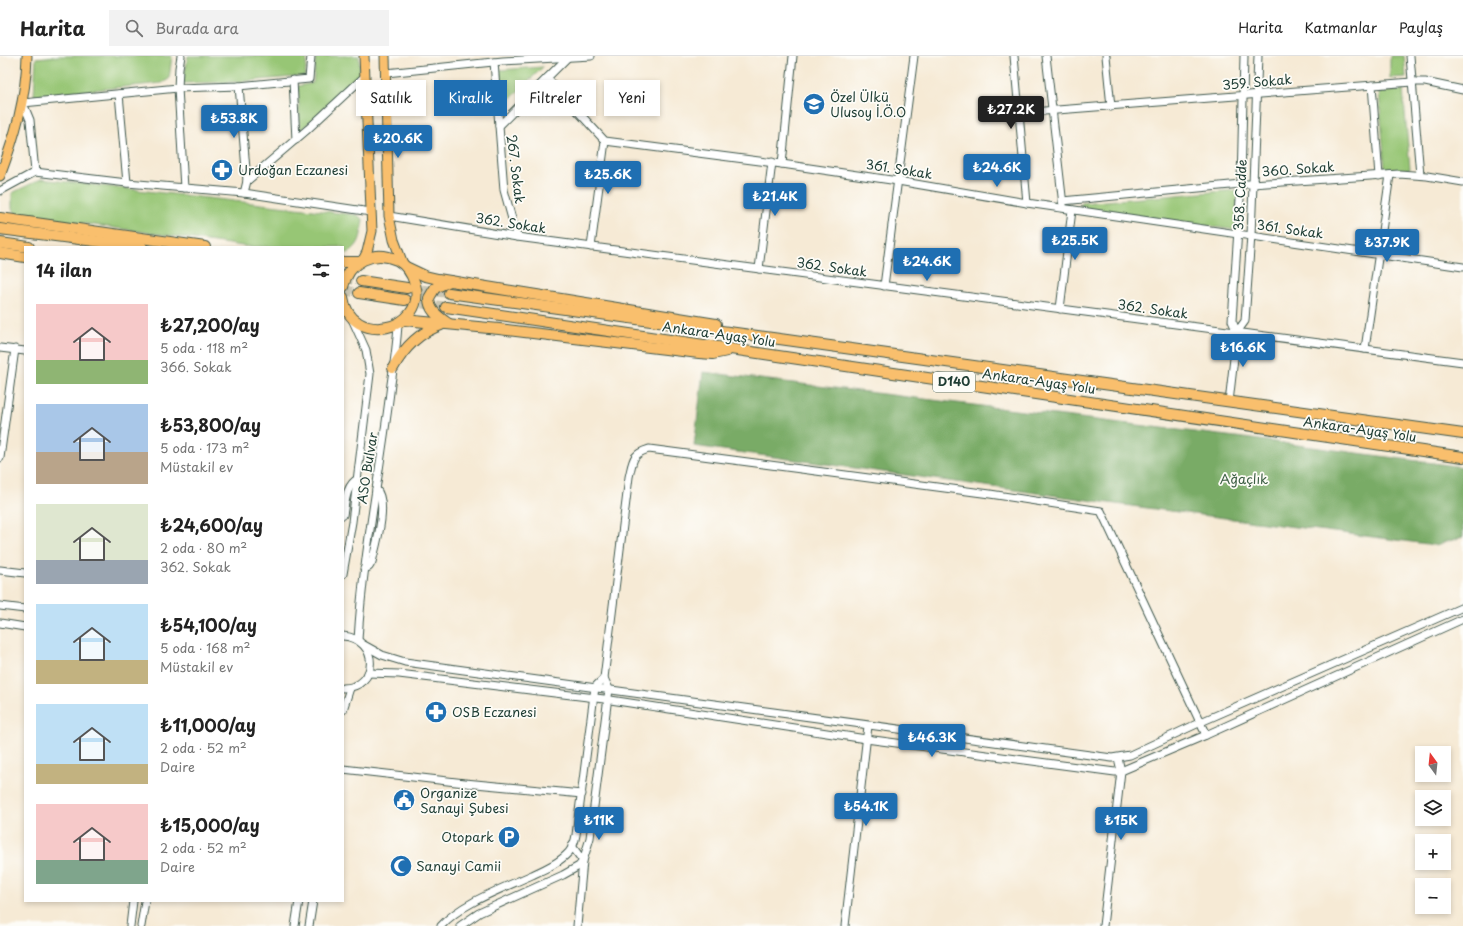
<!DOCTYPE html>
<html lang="tr">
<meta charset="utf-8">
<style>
body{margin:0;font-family:"Playpen Sans",sans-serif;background:#f2f2f2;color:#222;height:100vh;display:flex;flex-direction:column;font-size:15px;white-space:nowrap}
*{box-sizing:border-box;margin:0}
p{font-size:13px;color:#767676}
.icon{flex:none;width:22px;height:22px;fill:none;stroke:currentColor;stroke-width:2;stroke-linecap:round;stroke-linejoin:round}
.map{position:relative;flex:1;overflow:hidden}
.sheet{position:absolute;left:24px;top:190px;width:320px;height:656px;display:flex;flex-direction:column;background:#fff;border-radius:0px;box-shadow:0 2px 6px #0003}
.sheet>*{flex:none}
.top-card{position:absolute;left:356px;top:24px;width:380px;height:36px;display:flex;gap:8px}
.needle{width:26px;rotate:345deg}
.controls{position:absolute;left:1415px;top:690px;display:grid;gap:8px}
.controls a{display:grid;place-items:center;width:36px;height:36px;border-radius:0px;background:#fff;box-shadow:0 2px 6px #0003;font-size:20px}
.price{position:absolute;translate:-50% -34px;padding:0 9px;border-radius:4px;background:#1f6fb2;color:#fff;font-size:13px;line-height:26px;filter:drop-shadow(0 1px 2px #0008)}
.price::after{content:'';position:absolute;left:50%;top:24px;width:12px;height:9px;margin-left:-6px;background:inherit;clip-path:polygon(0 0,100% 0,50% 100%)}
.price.current{background:#222;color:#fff}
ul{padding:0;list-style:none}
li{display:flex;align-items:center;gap:12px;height:100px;padding:0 12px}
li span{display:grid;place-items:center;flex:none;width:112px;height:80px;border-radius:0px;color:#555}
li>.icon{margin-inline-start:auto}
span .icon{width:48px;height:48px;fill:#fffc;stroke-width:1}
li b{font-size:17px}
h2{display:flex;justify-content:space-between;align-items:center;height:48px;padding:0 12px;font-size:17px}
.pill{padding:0 14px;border-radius:0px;background:#fff;box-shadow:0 2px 6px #0003;font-size:14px;line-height:36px}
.pill.current{background:#1f6fb2;color:#fff}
header{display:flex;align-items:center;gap:24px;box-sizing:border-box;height:56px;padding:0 20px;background:#fff;border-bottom:1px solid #e0e0e0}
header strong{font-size:19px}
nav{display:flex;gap:22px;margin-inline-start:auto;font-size:14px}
.search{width:280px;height:36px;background:#f2f2f2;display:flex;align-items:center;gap:10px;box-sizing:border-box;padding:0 14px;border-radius:0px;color:#767676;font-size:15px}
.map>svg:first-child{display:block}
</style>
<header>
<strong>Harita</strong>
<div class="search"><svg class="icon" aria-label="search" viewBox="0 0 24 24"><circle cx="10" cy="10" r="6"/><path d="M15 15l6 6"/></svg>Burada ara</div>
<nav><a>Harita</a><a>Katmanlar</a><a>Paylaş</a></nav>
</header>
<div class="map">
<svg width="1463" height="870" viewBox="0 0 1463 870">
<rect width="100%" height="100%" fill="#fdfcf7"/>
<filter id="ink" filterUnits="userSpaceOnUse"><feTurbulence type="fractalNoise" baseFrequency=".025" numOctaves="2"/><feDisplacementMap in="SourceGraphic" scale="8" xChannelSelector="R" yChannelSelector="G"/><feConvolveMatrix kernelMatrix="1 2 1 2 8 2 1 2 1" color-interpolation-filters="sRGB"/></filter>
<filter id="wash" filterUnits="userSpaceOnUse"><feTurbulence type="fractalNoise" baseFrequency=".012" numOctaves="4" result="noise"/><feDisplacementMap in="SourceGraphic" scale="16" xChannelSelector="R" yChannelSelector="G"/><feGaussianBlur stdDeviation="0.9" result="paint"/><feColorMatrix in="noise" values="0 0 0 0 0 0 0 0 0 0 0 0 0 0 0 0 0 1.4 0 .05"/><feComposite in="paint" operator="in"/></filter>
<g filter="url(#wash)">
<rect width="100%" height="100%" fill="#f6ead5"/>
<!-- green -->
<g fill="#97c674" stroke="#5b8254">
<path d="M59,0H172L169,23L162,27L34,40L36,2Z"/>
<path d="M188,0H307L305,20L235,26L183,27Z"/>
<path d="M316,0H359L360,19L300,75L298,30L313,27Z"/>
<path d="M1390,0H1404L1406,21L1390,22Z"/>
<path d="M543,11L500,53L499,14Z"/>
<path d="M1403,34L1410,113L1385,114L1379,36Z"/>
<path d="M41,123L357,159L363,163C361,181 361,191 343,199V191H250L16,158L12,153V137Z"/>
<path d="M1237,134L1236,174L1083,153L1080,150L1082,147Z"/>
</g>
<!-- forest -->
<path fill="#79ab66" stroke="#4c744d" d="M703,316L1244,382L1463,411V481L1435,489L1116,448L694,390Z"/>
</g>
<g filter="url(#ink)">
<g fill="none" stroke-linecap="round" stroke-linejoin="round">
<!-- highway-tunnel -->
<g stroke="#cbc7b5" stroke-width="10" stroke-dasharray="10 5" stroke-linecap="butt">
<path d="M343,222L361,225"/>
<path d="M407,232L449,237"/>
<path d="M343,234L359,237"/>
<path d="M407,245L446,251"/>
</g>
<!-- minor casing -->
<g stroke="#3f574c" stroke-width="9">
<g id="minor">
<path d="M181,0L179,12L178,32L184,132"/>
<path d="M311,0L309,23L239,30L178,32L23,47L30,64L35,116L127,127L244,137L371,156"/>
<path d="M1014,0L1027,147"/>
<path d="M1046,0L1063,149"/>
<path d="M1106,0L1111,51"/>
<path d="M1244,0L1241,128L1232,265L1237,276L1245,265L1251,179L1258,0"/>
<path d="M1410,0L1420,119"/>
<path d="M494,6L504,134L517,181"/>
<path d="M386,17L503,5L591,0"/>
<path d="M547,22L605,85L782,108L898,125L1027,147L1463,211"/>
<path d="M293,24L296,84"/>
<path d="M1372,29L1379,120"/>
<path d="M239,30L247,125L244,137"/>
<path d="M119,38L127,127"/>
<path d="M1019,57L1412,26H1425L1463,34"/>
<path d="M499,70L568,1"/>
<path d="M782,108L793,0"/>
<path d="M247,125L308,73L365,20"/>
<path d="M0,135L35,116"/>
<path d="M1062,145L1241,128H1253L1399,118L1427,120L1463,126"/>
<path d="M389,160L517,181L1463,306"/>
<path d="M591,191L605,85"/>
<path d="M759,213L772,106"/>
<path d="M884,230L914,0"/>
<path d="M1060,253L1072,154"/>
<path d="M0,292L25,295"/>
<path d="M1365,293L1390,119"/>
<path d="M1229,346L1237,276"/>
<path d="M0,402L15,293"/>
<path d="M343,459C345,448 346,428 358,423"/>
<path d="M364,513L369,511L372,506C376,490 389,446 376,433"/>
<path d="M0,514L25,517"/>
<path d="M343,518L352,466L370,318L366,294L352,263"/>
<path d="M0,550L25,553"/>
<path d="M0,567L25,571"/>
<path d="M343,580C380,583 379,632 343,632"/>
<path d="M358,584C363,498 381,413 391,328C394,308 397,288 398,268"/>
<path d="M364,589L382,599L405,606C641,637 876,671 1112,702L1130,699L1201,666L1463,551"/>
<path d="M368,617L399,618L604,643L866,683L1115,716L1121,715L1206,679L1463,563"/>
<path d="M343,654L350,632"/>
<path d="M343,713L465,727L582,738"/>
<path d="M572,790L583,805L577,870"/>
<path d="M130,870L133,845"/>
<path d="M141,870L145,845"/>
<path d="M295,870L299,845"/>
<path d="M309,870L313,845"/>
<path d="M441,870C461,847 504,832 532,819C545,813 559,807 569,796C573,791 575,785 576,779L595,631L604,622"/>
<path d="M460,870L479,857L563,819L579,810L583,805L590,782L609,633L604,622L629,421C633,404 632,398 649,393L990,438L1101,455L1206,679"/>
<path d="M845,870L868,670"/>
<path d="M1103,870L1121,715L1118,702"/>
</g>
</g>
<!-- major casing -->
<g stroke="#3f574c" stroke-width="11">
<g id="major">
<path d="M385,0L389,160L394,184L403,208"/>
<path d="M0,120C15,80 26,43 27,0"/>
<path d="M363,204L367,196L372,175L364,0"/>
</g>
</g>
<!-- highway casing -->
<g stroke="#3f574c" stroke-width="12">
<g id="highway">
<path d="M0,162L205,191"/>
<path d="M0,173L142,191"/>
<path d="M0,187L29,191"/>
<path d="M0,197L25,201"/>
<path d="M343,206H359"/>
<path d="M406,211L425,220L438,223L716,268"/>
<path d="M361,225L407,232"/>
<path d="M343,231C348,206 374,193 397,204C406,209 412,218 415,228C428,275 350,292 343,241"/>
<path d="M359,237L405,244"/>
<path d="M449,237L1463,378"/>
<path d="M446,251L1463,401"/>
<path d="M404,264L499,273L699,297L713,298L727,295"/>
<path d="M449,268C439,261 429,255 429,242L435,232L450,225"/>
<path d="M393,312C404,292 420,276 441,269"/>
</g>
</g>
<!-- minor -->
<use href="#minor" stroke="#fff" stroke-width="7"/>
<!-- major -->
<use href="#major" stroke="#f9bf6d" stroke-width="9"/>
<!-- highway -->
<use href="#highway" stroke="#f9bf6d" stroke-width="10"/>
</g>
</g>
<!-- icons -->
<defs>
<g id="school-disc" transform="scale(1.15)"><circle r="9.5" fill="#1f6fb2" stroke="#fdfcf7"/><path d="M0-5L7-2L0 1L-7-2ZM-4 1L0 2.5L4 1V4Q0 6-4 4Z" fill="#fff"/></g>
<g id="pharmacy-disc" transform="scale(1.15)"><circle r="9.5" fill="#1f6fb2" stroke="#fdfcf7"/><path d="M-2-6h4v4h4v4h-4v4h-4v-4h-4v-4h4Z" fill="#fff"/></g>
<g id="civic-disc" transform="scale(1.15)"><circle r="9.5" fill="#1f6fb2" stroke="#fdfcf7"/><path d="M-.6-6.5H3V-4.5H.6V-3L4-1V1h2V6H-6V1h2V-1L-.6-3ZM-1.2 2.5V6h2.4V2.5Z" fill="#fff"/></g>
<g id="parking-disc" transform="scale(1.15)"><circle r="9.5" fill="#1f6fb2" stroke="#fdfcf7"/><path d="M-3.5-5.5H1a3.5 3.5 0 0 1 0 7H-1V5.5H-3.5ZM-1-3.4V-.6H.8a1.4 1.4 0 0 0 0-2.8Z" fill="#fff"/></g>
<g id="mosque-disc" transform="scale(1.15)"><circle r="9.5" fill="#1f6fb2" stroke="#fdfcf7"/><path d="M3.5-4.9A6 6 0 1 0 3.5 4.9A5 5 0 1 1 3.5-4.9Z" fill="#fff"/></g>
</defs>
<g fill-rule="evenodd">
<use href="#school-disc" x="814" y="48"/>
<use href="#pharmacy-disc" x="222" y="114"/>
<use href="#pharmacy-disc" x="436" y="656"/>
<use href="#civic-disc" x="404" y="744"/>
<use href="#parking-disc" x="509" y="781"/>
<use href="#mosque-disc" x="401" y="810"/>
</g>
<g text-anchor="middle" stroke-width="3.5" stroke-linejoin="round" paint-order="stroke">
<!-- shield labels -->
<rect fill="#fdfcf7" stroke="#62766e" stroke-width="1" x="933" y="316" width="42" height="20" rx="3"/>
<g font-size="12" font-weight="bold" fill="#1f3d34">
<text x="954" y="330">D140</text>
</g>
<!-- street labels -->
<g font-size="13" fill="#1f3d34" stroke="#fdfcf7">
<text transform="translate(1257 26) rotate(-5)" y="5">359. Sokak</text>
<text transform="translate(516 113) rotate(83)" y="5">267. Sokak</text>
<text transform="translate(899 113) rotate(9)" y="5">361. Sokak</text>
<text transform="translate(1298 113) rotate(-4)" y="5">360. Sokak</text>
<text transform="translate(1240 139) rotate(-87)" y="5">358. Cadde</text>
<text transform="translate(511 167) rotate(9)" y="5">362. Sokak</text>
<text transform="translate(1290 173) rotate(8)" y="5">361. Sokak</text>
<text transform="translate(832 211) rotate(8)" y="5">362. Sokak</text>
<text transform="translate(1153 253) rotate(8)" y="5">362. Sokak</text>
<text transform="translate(719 278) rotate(8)" y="5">Ankara-Ayaş Yolu</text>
<text transform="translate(1039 325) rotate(8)" y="5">Ankara-Ayaş Yolu</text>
<text transform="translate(1360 373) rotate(8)" y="5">Ankara-Ayaş Yolu</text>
<text transform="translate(367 412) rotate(-81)" y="5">ASO Bulvar</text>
</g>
<!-- poi labels -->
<g font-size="13" fill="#1f3d34" stroke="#fdfcf7" text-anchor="start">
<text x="830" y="46">Özel Ülkü<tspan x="830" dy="15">Ulusoy İ.Ö.O</tspan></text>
<text x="238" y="119">Urdoğan Eczanesi</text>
<text x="452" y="661">OSB Eczanesi</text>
<text x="420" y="742">Organize<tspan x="420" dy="15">Sanayi Şubesi</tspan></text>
<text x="494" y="786" text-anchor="end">Otopark</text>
<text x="416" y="815">Sanayi Camii</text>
</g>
<!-- park labels -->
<g font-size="13" fill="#3d5f44" stroke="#fdfcf7">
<text x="1244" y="428">Ağaçlık</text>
</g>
</g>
</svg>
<div class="controls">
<a><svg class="needle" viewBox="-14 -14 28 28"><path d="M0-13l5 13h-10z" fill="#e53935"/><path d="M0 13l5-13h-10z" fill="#767676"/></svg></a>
<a><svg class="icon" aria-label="layers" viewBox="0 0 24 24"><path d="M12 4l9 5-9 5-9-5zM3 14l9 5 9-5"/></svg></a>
<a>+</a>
<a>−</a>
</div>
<b class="price current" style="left:1011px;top:74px">₺27.2K</b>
<b class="price" style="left:234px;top:83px">₺53.8K</b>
<b class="price" style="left:398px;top:103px">₺20.6K</b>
<b class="price" style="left:997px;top:132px">₺24.6K</b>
<b class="price" style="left:608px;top:139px">₺25.6K</b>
<b class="price" style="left:775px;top:161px">₺21.4K</b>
<b class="price" style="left:1075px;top:205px">₺25.5K</b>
<b class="price" style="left:1387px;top:207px">₺37.9K</b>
<b class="price" style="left:927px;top:226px">₺24.6K</b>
<b class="price" style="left:1243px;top:312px">₺16.6K</b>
<b class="price" style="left:932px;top:702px">₺46.3K</b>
<b class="price" style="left:866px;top:771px">₺54.1K</b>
<b class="price" style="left:599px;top:785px">₺11K</b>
<b class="price" style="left:1121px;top:785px">₺15K</b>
<div class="top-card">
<a class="pill">Satılık</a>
<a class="pill current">Kiralık</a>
<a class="pill">Filtreler</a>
<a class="pill">Yeni</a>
</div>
<section class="sheet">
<h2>14 ilan<svg class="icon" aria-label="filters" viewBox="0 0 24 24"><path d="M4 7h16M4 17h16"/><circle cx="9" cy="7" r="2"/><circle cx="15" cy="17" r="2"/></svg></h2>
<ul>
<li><span style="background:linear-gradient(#f6c9c9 70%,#8fb573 0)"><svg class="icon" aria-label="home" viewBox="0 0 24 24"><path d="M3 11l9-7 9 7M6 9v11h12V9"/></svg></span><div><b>₺27,200/ay</b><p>5 oda · 118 m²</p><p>366. Sokak</p></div></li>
<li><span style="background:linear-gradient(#a9c7e8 60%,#b9a48a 0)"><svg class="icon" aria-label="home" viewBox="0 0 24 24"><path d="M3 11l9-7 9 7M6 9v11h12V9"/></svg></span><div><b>₺53,800/ay</b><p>5 oda · 173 m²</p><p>Müstakil ev</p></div></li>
<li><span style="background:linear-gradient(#dfe7d0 70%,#9aa5b1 0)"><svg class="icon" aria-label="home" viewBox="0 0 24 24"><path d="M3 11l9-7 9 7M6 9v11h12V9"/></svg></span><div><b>₺24,600/ay</b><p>2 oda · 80 m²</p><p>362. Sokak</p></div></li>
<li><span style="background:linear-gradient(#bfe0f5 70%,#c2b280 0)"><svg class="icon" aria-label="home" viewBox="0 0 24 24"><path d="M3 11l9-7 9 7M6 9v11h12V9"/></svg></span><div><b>₺54,100/ay</b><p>5 oda · 168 m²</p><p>Müstakil ev</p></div></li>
<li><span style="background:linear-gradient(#bfe0f5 75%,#c2b280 0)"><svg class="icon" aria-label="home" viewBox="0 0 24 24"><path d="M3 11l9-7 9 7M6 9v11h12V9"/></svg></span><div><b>₺11,000/ay</b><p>2 oda · 52 m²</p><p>Daire</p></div></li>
<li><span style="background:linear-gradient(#f6c9c9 70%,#7fa58c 0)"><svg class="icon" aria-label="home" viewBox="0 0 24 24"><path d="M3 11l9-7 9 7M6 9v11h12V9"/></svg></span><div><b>₺15,000/ay</b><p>2 oda · 52 m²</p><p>Daire</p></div></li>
</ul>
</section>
</div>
